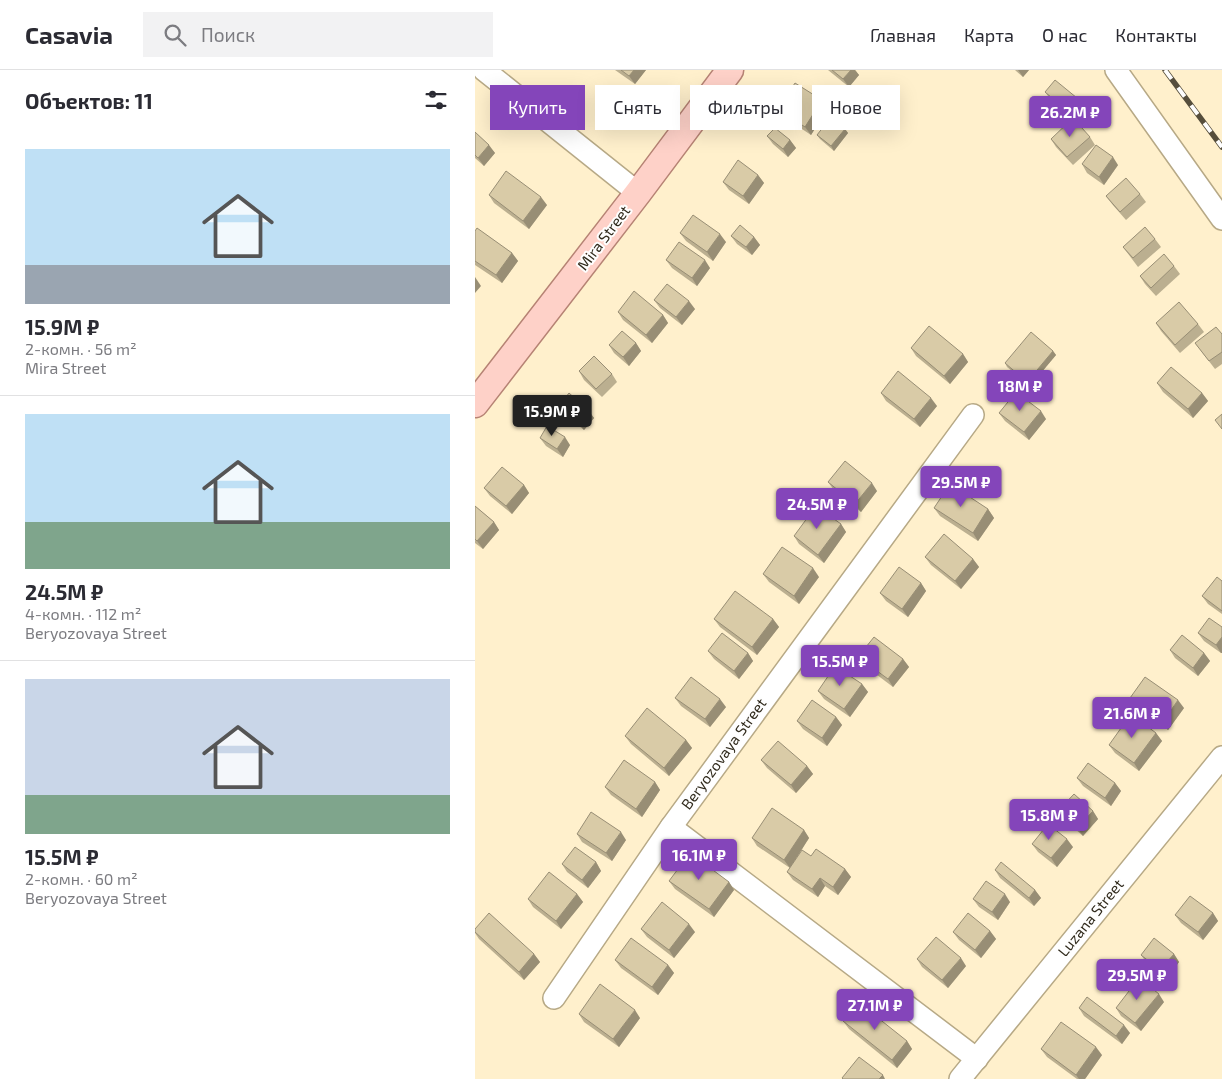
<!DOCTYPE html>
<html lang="ru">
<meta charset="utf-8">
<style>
body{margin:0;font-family:"Exo 2",sans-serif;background:#f2f2f3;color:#2b2b33;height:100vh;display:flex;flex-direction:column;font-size:19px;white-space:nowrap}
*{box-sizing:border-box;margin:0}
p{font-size:16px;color:#7c7c81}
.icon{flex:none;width:28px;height:28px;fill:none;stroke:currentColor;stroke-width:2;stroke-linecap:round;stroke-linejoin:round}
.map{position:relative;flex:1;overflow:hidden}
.side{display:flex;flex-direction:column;background:#fff;width:475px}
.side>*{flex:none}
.guide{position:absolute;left:15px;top:15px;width:475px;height:45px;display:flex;gap:10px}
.price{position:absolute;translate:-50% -42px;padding:0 11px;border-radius:5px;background:#8445ba;color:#fff;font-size:16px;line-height:32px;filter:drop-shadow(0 1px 2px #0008)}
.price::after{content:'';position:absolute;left:50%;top:30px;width:15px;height:11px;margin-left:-8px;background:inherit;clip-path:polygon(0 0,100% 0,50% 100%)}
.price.active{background:#222;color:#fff}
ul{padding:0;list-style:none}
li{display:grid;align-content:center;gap:10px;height:265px;padding:0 25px}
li+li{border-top:1px solid #e1e1e2}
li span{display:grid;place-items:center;height:155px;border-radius:0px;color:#555}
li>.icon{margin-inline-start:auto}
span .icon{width:90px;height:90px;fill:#fffc;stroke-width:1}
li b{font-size:21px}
h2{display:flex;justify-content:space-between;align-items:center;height:60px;padding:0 25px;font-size:21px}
.tag{padding:0 18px;border-radius:0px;background:#fff;box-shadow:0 5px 20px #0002;font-size:18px;line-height:45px}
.tag.active{background:#8445ba;color:#fff}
header{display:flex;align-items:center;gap:30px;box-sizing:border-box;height:70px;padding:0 25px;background:#fff;border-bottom:1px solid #e1e1e2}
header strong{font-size:24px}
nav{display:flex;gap:28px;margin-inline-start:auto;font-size:18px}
.search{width:350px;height:45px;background:#f2f2f3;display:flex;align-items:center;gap:12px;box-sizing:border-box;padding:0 18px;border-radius:0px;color:#7c7c81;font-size:19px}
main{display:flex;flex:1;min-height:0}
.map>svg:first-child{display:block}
</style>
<header>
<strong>Casavia</strong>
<div class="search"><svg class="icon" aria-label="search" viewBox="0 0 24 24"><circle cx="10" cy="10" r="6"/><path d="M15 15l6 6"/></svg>Поиск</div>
<nav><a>Главная</a><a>Карта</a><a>О нас</a><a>Контакты</a></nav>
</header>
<main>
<section class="side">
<h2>Объектов: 11<svg class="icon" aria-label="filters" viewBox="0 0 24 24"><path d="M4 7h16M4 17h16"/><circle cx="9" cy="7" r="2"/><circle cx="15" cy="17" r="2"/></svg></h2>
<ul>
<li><span style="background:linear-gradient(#bfe0f5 75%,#9aa5b1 0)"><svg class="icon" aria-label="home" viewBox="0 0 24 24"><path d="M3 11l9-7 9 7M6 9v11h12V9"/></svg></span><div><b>15.9M ₽</b><p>2-комн. · 56 m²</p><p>Mira Street</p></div></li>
<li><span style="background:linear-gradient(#bfe0f5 70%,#7fa58c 0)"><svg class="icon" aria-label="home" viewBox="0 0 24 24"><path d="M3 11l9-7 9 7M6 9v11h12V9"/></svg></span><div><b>24.5M ₽</b><p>4-комн. · 112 m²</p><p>Beryozovaya Street</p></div></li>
<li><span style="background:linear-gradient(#c9d6e8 75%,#7fa58c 0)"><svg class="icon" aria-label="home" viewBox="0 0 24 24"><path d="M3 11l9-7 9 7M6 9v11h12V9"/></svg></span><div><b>15.5M ₽</b><p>2-комн. · 60 m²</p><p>Beryozovaya Street</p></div></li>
</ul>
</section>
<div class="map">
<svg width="747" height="1009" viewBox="0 0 747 1009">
<rect width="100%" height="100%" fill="#fff0cc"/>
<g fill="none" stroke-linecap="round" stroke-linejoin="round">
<!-- minor casing -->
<g stroke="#b7a986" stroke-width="24">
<g id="minor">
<path d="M9,0L163,123"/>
<path d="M641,0L747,149"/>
<path d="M196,757L502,989"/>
<path d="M79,928L196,757L498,345"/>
<path d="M485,1009L747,687"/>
</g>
</g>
<!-- major casing -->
<g stroke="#b68374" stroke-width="29">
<path id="major" d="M0,334L163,123L255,0"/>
</g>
<!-- minor -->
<use href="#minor" stroke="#fff" stroke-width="21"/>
<!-- major -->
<use href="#major" stroke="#fed1c8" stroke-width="26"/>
<!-- rail casing -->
<g stroke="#564e3c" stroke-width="5.5">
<path id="rail" d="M690,0L747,77"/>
</g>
<!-- rail -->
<use href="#rail" stroke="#fefefe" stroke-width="4" stroke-dasharray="11" stroke-linecap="butt"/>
</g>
<!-- wall -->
<g fill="#bbaf90">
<path d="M140,0H171L160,14Z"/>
<path d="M353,0H380L384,5L374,17Z"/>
<path d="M540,0H554L548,7Z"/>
<path d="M570,22L607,36L597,48L576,30Z"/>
<path d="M347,30L353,38L336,65L309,47L303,39Z"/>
<path d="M370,59L373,63L359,81L345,69L342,65Z"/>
<path d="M0,62L20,83L9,96L0,88Z"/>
<path d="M292,66L315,70L321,78L313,87L298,74Z"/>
<path d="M615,67L620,75L598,95L581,77L576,69Z"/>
<path d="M607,94L643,95L629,115L612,103Z"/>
<path d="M283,105L289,113L274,134L254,120L248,112Z"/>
<path d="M665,124L671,132L651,150L637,134L631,126Z"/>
<path d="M14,125L72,135L54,159L19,133Z"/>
<path d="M0,161L37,183L43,191L27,213L0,195Z"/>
<path d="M205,163L251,172L238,191L211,171Z"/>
<path d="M256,166L279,167L285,175L277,185L262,174Z"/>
<path d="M680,169L686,177L663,197L648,177Z"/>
<path d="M191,190L235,198L222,216L197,198Z"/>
<path d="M699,196L705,204L681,226L670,214L665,206Z"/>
<path d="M179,230L220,239L207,255L185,238Z"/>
<path d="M143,242L188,245L193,253L177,273L148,250Z"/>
<path d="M681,253L723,254L729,262L705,283L686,261Z"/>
<path d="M747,264V294L740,299L720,273Z"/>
<path d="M161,273L166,281L154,296L139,283L134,275Z"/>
<path d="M436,278L488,284L493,292L475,314L441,286Z"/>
<path d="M578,281L581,285L555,316L532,297L530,293Z"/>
<path d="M104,301L137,304L142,312L127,327L109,310Z"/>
<path d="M682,313L727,323L733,331L718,348L688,322Z"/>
<path d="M406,323L462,336L445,357L411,331Z"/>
<path d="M84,336L113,340L119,348L109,360L90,344Z"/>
<path d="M524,343L571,349L554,370L530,351Z"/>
<path d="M65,368L95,375L88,387L71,376Z"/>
<path d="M353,412L402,421L386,442L359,420Z"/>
<path d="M49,415L54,423L37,444L15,426L9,418Z"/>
<path d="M0,436L19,452L24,460L8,479L0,473Z"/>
<path d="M459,438L513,439L519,448L503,471L465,446Z"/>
<path d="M366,454L371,462L349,493L324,474L319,466Z"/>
<path d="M450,487L498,489L504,497L486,519L456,495Z"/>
<path d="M288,504L344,507L324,534L294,512Z"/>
<path d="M747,511V544L733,534L727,526Z"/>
<path d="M446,513L451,521L433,547L411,531L405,523Z"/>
<path d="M239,549H298L304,557L282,585L245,557Z"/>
<path d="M747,557V583H746L729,571L723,563Z"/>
<path d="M695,580L729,583L735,591L723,606L700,588Z"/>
<path d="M233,581L273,583L278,591L264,609L239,589Z"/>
<path d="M383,587L428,589L434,597L418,617L389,595Z"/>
<path d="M387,614L393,622L375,647L349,629L343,621Z"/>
<path d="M200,628L251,637L235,657L206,636Z"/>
<path d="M655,628L709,638L693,660L660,636Z"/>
<path d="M361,647L367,655L352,676L328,659L322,651Z"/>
<path d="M681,663L687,671L664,701L640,683L634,675Z"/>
<path d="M150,666L211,670L217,678L194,706L156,674Z"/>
<path d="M286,690L332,696L338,704L321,723L292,698Z"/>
<path d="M602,708L640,713L646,721L636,736L608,716Z"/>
<path d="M180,712L185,720L167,747L136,725L130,717Z"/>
<path d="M584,740L618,741L623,749L608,766L589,749Z"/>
<path d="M329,760L334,768L315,798L282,776L277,768Z"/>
<path d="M102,764L151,770L137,791L107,772Z"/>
<path d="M557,774L598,777L582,797L563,782Z"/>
<path d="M336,786L370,799L376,807L363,825L350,816L343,827L318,810L312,802Z"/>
<path d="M121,792L126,801L113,818L92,802L87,794Z"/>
<path d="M520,800L560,820L566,828L559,836L525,808Z"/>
<path d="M194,811L254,812L259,820L239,847L200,819Z"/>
<path d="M102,824L108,832L86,859L58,837L53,829Z"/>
<path d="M498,829L535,832L523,850L504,837Z"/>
<path d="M738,843L743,851L728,870L706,853L700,845Z"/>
<path d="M0,859L59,884L65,892L49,910L4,869L0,863Z"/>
<path d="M166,859L220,862L199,888L172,867Z"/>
<path d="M515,861L521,869L506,888L484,870L478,862Z"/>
<path d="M699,884L704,892L691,909L672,893L666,885Z"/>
<path d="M442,889L491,896L473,918L447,897Z"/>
<path d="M140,890L193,895L199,903L183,925L146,898Z"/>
<path d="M689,932L666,961L646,946L641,938Z"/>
<path d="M604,938L655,963L647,974L609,946Z"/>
<path d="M104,944L165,948L144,977L109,952Z"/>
<path d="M368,951L432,971L437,979L422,998L374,959Z"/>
<path d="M566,979L627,985L610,1009H602L572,987Z"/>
</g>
<!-- shaded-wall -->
<g fill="#988e75">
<path d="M159,0H171L160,14L154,6Z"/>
<path d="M376,0H380L384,5L374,17L368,9Z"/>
<path d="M543,0H554L548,7Z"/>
<path d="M602,28L607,36L597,48L591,40Z"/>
<path d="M347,30L353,38L336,65L330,57Z"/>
<path d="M370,59L373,63L359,81L356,76Z"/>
<path d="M315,70L321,78L313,87L308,79Z"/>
<path d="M14,75L20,83L9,96L3,88Z"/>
<path d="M638,87L643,95L629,115L624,107Z"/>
<path d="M283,105L289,113L274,134L268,126Z"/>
<path d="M66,127L72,135L54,159L48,151Z"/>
<path d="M245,164L251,172L238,191L232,182Z"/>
<path d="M279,167L285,175L277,185L271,177Z"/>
<path d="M37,183L43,191L27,213L21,205Z"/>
<path d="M230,190L235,198L222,216L217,208Z"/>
<path d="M0,207L6,216L0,223Z"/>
<path d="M214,231L220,239L207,255L201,247Z"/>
<path d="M188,245L193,253L177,273L171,265Z"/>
<path d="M161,273L166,281L154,296L148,287Z"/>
<path d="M578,281L581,285L555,316L552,312Z"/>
<path d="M488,284L493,292L475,314L469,306Z"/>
<path d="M727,323L733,331L718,348L713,339Z"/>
<path d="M456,328L462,336L445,357L439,349Z"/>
<path d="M113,340L119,348L109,360L103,352Z"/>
<path d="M566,341L571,349L554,370L549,362Z"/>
<path d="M90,367L95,375L88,387L82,379Z"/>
<path d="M397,413L402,421L386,442L380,434Z"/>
<path d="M49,415L54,423L37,444L31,436Z"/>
<path d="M513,439L519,448L503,471L498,463Z"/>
<path d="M19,452L24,460L8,479L2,471Z"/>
<path d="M366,454L371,462L349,493L343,485Z"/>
<path d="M498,489L504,497L486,519L480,511Z"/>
<path d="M338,498L344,507L324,534L319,526Z"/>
<path d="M446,513L451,521L433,547L427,539Z"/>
<path d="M298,549L304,557L282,585L277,577Z"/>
<path d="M747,567V583H746L741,575Z"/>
<path d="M273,583L278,591L264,609L259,601Z"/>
<path d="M729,583L735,591L723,606L718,598Z"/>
<path d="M428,589L434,597L418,617L413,609Z"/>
<path d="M387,614L393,622L375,647L369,639Z"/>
<path d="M245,629L251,637L235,657L230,649Z"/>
<path d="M703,630L709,638L693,660L688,652Z"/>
<path d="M361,647L367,655L352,676L347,668Z"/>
<path d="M681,663L687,671L664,701L659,693Z"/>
<path d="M211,670L217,678L194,706L189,698Z"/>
<path d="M332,696L338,704L321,723L316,715Z"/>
<path d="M180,712L185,720L167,747L161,739Z"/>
<path d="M640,713L646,721L636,736L630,728Z"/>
<path d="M618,741L623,749L608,766L602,758Z"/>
<path d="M329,760L334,768L315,798L309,790Z"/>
<path d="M146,762L151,770L137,791L131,783Z"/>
<path d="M592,769L598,777L582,797L576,788Z"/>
<path d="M121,792L126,801L113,818L107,810Z"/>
<path d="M370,799L376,807L363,825L358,817Z"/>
<path d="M345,808L350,816L343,827L337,819Z"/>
<path d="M254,812L259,820L239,847L234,839Z"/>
<path d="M560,820L566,828L559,836L554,828Z"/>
<path d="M102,824L108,832L86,859L81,851Z"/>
<path d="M530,824L535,832L523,850L517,842Z"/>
<path d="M738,843L743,851L728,870L723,862Z"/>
<path d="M214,854L220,862L199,888L194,880Z"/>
<path d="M515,861L521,869L506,888L500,880Z"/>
<path d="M59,884L65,892L49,910L44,902Z"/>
<path d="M699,884L704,892L691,909L685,900Z"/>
<path d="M486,888L491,896L473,918L467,910Z"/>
<path d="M193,895L199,903L183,925L177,917Z"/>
<path d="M684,924L689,932L666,961L660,953Z"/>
<path d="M160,940L165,948L144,977L138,969Z"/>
<path d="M649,955L655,963L647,974L641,966Z"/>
<path d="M432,971L437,979L422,998L417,990Z"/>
<path d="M621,977L627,985L610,1009H604L601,1005Z"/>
<path d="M408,1005L410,1009H404Z"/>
</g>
<!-- building -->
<g fill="#d9cba7" stroke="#988e75">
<path d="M146,0H159L154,6Z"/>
<path d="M357,0H376L368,9Z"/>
<path d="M580,10L602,28L591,40L570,22Z"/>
<path d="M320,13L347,30L330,57L303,39Z"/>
<path d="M356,47L370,59L356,76L342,65Z"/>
<path d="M598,48L615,67L592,87L576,69Z"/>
<path d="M300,58L315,70L308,79L292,66Z"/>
<path d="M0,62L14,75L3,88L0,85Z"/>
<path d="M621,75L638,87L624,107L607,94Z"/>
<path d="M263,90L283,105L268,126L248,112Z"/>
<path d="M31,101L66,127L48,151L14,125Z"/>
<path d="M651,108L665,124L645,142L631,126Z"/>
<path d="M218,145L245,164L232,182L205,163Z"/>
<path d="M265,155L279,167L271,177L256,166Z"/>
<path d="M670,157L680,169L658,188L648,177Z"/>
<path d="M2,158L37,183L21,205L0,191V161Z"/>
<path d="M204,172L230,190L217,208L191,190Z"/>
<path d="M689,184L699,196L676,218L665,206Z"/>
<path d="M192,214L214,231L201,247L179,230Z"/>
<path d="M159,221L188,245L171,265L143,242Z"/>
<path d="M704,232L723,254L700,275L681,253Z"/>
<path d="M454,256L488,284L469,306L436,278Z"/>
<path d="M741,257L747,264V282L734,291L720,273Z"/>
<path d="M147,261L161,273L148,287L134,275Z"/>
<path d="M556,262L578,281L552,312L530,293Z"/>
<path d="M119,286L137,304L121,319L104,301Z"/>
<path d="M696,297L727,323L713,339L682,313Z"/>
<path d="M423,301L456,328L439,349L406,323Z"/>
<path d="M541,322L566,341L549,362L524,343Z"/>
<path d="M94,323L113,340L103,352L84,336Z"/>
<path d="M747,344V359L740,350Z"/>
<path d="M72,356L90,367L82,379L65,368Z"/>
<path d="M370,391L397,413L380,434L353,412Z"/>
<path d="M27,397L49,415L31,436L9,418Z"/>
<path d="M475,414L513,439L498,463L459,438Z"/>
<path d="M0,436L19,452L2,471L0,469Z"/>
<path d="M341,436L366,454L343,485L319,466Z"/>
<path d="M469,464L498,489L480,511L450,487Z"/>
<path d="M307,477L338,498L319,526L288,504Z"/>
<path d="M424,497L446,513L427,539L405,523Z"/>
<path d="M742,507L747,511V541L727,526Z"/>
<path d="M260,521L298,549L277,577L239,549Z"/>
<path d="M734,548L747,557V567L741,575L723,563Z"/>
<path d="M247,563L273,583L259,601L233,581Z"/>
<path d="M707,565L729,583L718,598L695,580Z"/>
<path d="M399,567L428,589L413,609L383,587Z"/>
<path d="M360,596L387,614L369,639L343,621Z"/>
<path d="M216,607L245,629L230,649L200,628Z"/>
<path d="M670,607L703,630L688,652L655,628Z"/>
<path d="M337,630L361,647L347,668L322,651Z"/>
<path d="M172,638L211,670L189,698L150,666Z"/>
<path d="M656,644L681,663L659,693L634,675Z"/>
<path d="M303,671L332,696L316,715L286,690Z"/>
<path d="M149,690L180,712L161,739L130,717Z"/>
<path d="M613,693L640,713L630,728L602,708Z"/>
<path d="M599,724L618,741L602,758L584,740Z"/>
<path d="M297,738L329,760L309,790L277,768Z"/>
<path d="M116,742L146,762L131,783L102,764Z"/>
<path d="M573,754L592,769L576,788L557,774Z"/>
<path d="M100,777L121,792L107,810L87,794Z"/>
<path d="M341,779L370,799L358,817L345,808L337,819L312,802L327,780L336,786Z"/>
<path d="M215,783L254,812L234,839L194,811Z"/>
<path d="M526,792L560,820L554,828L520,800Z"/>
<path d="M74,802L102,824L81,851L53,829Z"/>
<path d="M511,811L530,824L517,842L498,829Z"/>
<path d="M715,826L738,843L723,862L700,845Z"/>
<path d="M187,832L214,854L194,880L166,859Z"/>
<path d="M14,843L59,884L44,902L0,862V859Z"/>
<path d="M493,843L515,861L500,880L478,862Z"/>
<path d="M461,867L486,888L467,910L442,889Z"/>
<path d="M156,868L193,895L177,917L140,890Z"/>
<path d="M679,868L699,884L685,900L666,885Z"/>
<path d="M664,908L684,924L660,953L641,938Z"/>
<path d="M125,914L160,940L138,969L104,944Z"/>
<path d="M612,927L649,955L641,966L604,938Z"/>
<path d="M383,932L432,971L417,990L368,951Z"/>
<path d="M586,952L621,977L601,1005L566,979Z"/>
<path d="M384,987L408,1005L404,1009H368L367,1008Z"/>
</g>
<g text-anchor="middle" stroke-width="4" stroke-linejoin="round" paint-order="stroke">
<!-- street labels -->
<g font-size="15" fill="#312b1d" stroke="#fefefe">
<text transform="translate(129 168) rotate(-53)" y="5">Mira Street</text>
<text transform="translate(249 684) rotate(-54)" y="5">Beryozovaya Street</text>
<text transform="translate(616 848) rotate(-51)" y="5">Luzana Street</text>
</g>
</g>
</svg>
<b class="price" style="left:595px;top:68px">26.2M ₽</b>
<b class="price" style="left:545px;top:342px">18M ₽</b>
<b class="price active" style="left:77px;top:367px">15.9M ₽</b>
<b class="price" style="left:486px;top:438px">29.5M ₽</b>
<b class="price" style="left:342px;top:460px">24.5M ₽</b>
<b class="price" style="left:365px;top:617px">15.5M ₽</b>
<b class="price" style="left:657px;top:669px">21.6M ₽</b>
<b class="price" style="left:574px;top:771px">15.8M ₽</b>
<b class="price" style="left:224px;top:811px">16.1M ₽</b>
<b class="price" style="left:662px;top:931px">29.5M ₽</b>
<b class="price" style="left:400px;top:961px">27.1M ₽</b>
<div class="guide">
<a class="tag active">Купить</a>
<a class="tag">Снять</a>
<a class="tag">Фильтры</a>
<a class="tag">Новое</a>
</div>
</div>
</main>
